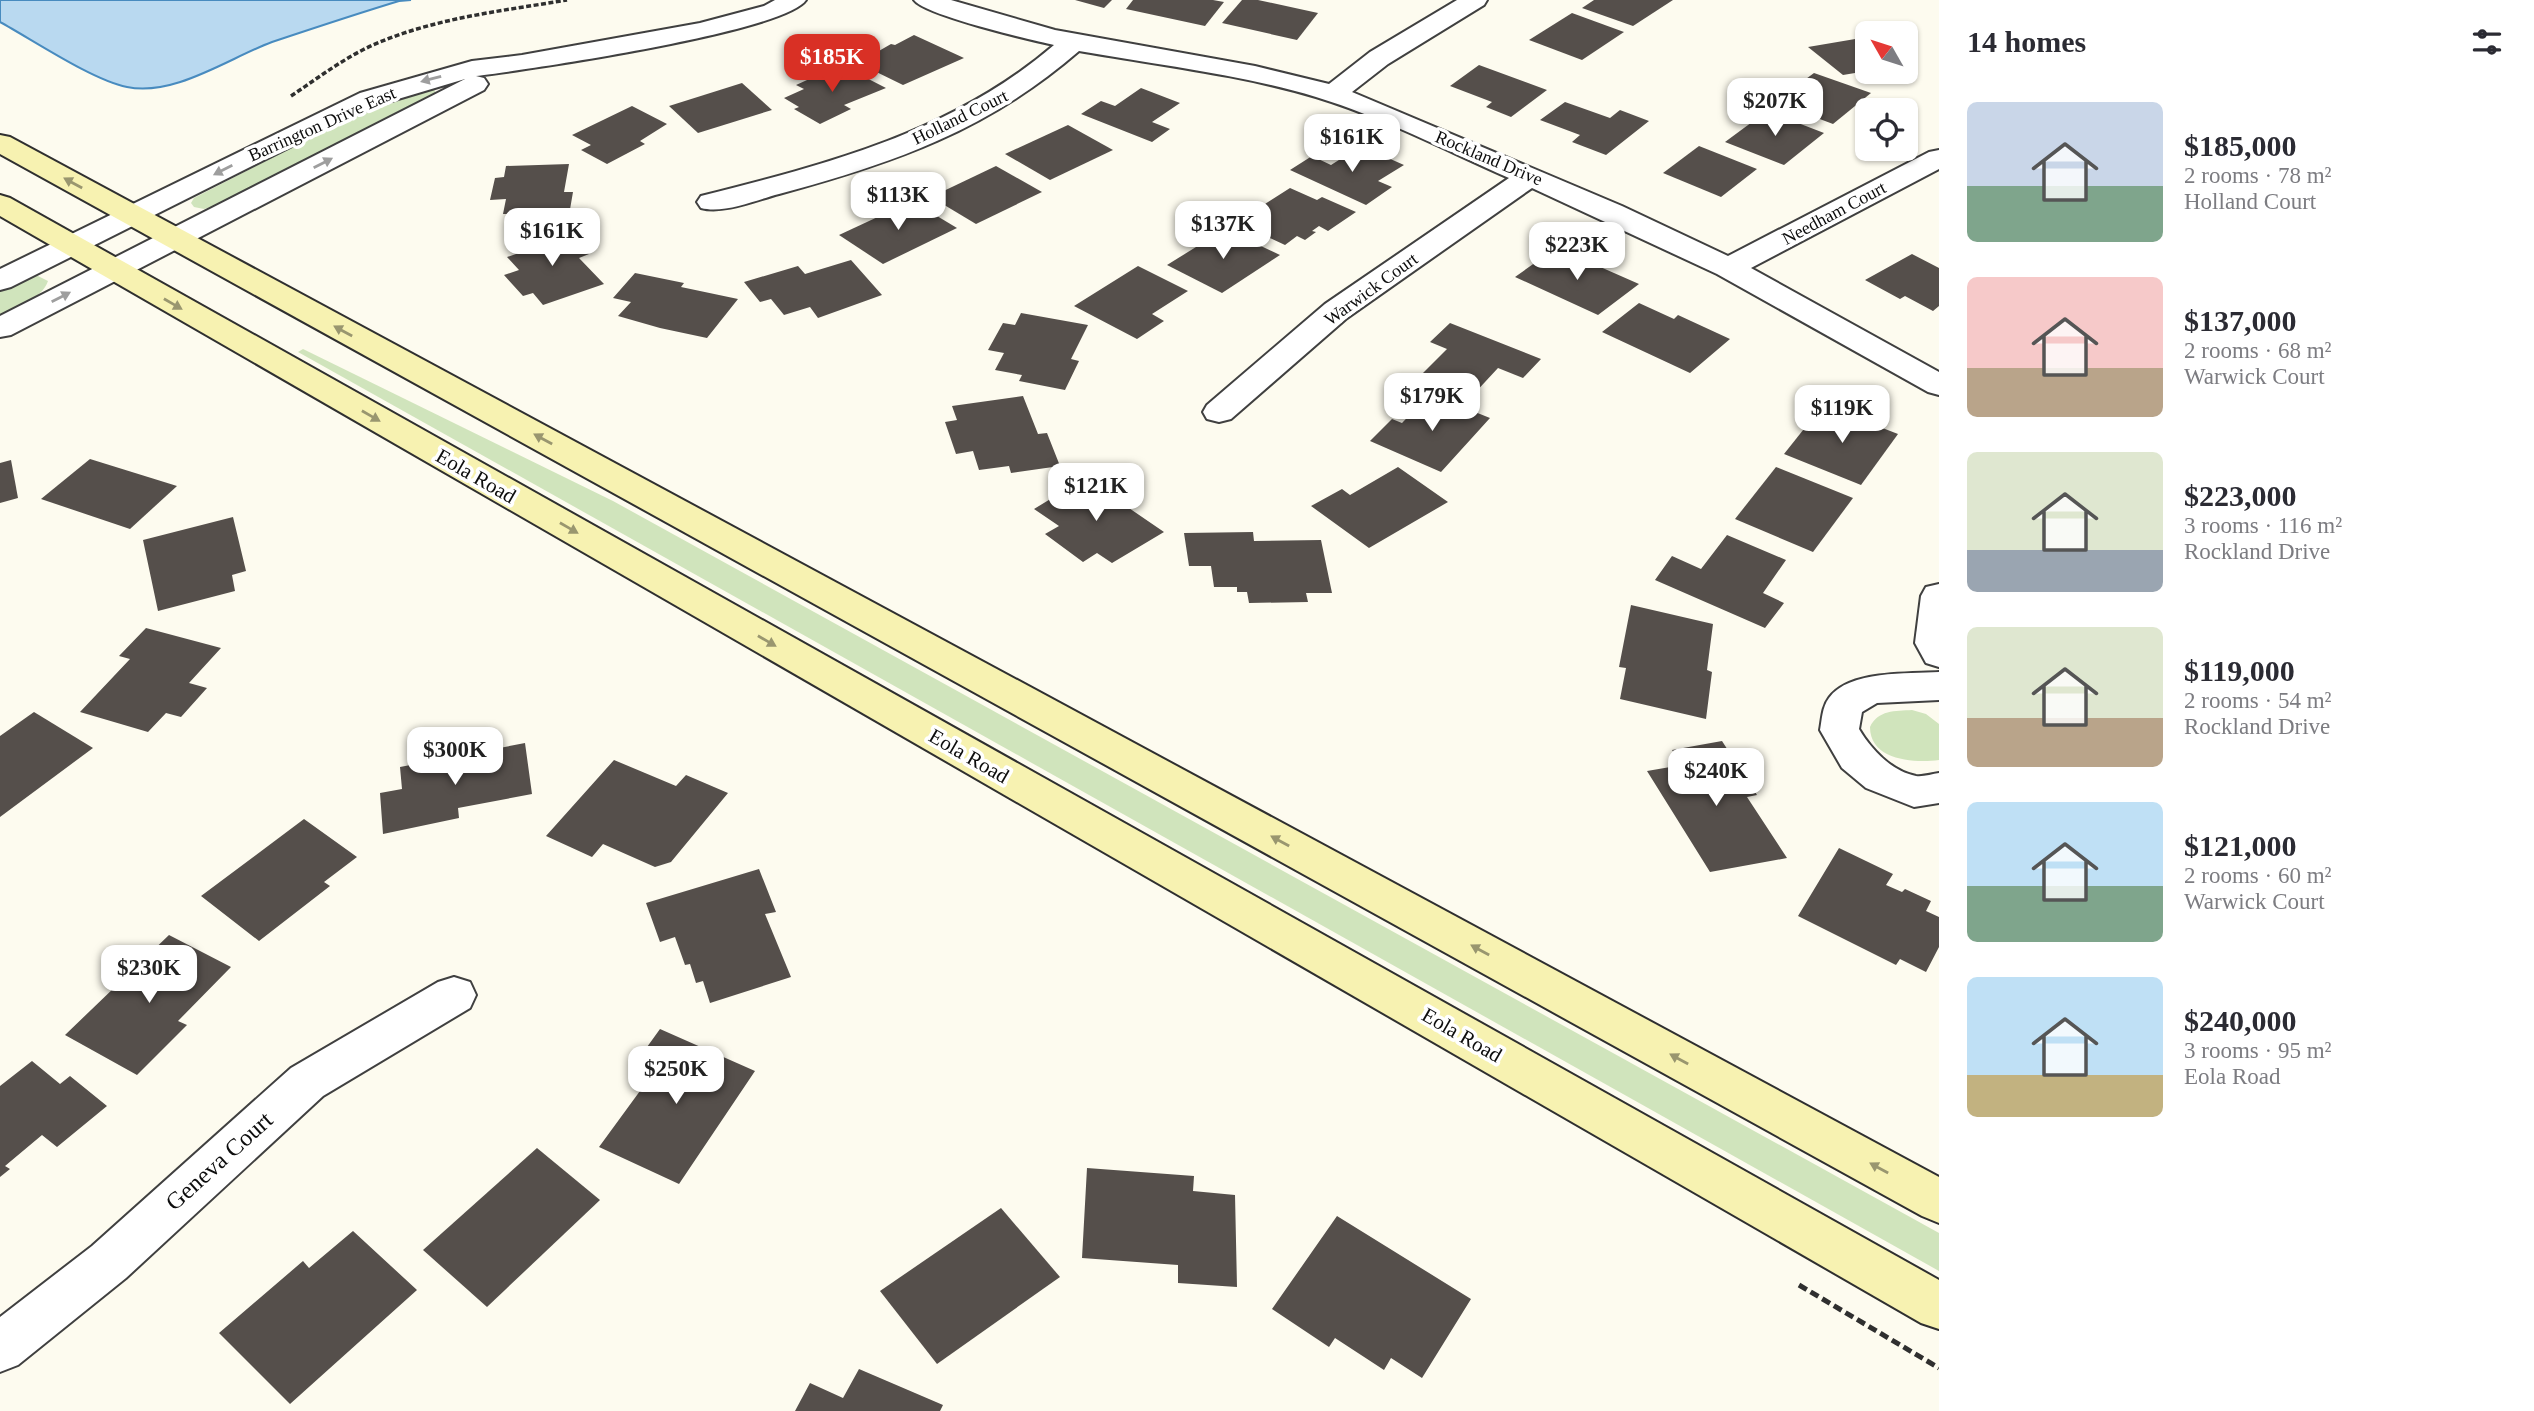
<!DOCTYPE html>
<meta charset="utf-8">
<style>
body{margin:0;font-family:"Times New Roman",serif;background:#f7f7f7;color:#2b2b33;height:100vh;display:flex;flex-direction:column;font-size:26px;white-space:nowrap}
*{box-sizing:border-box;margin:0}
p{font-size:23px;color:#7c7c81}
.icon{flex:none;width:38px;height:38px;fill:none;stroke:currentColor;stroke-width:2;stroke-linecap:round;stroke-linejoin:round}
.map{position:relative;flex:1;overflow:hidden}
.panel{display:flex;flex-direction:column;background:#fff;width:595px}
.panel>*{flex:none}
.needle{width:46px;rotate:309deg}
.buttons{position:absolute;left:1855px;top:21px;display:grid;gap:14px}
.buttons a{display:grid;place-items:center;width:63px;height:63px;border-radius:10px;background:#fff;box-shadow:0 2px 5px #0004;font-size:35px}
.price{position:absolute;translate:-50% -60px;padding:0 16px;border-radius:14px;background:#fff;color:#222;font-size:23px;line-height:46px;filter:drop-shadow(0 2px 4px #0008)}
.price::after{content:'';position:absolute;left:50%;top:42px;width:21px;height:16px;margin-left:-10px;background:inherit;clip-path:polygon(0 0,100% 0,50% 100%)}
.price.on{background:#d93025;color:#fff}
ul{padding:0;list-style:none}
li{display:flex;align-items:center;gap:21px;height:175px;padding:0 28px}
li span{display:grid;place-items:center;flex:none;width:196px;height:140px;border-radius:10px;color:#555}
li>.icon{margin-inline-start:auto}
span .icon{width:84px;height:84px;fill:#fffc;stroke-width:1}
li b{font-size:30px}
h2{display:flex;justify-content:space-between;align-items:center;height:84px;padding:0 28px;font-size:30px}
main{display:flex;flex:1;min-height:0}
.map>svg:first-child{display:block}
</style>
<main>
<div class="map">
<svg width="1939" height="1411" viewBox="0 0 1939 1411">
<rect width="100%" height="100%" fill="#fdfbef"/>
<!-- green -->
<g fill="#d0e4bc">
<path d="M433,88L436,93L227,202L204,209L194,207L191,203L194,198L339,123Z"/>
<path d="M36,275L48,281C42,299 16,307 0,315V288L22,277Z"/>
<path d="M303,349L613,501L1939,1233V1271L298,352Z"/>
<path d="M1912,710L1926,714L1939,724V760C1915,763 1870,761 1870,727C1878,710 1895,711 1912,710Z"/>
</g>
<!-- water -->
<path fill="#b9d9f0" stroke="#488bbf" stroke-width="2" d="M0,0H411L399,1C356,14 314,28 272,42C229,58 174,97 127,87C92,80 33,40 0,22Z"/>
<!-- building -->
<g fill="#554f4b">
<path d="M1075,0H1112L1104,8Z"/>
<path d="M1133,0H1213L1224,2L1205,26L1126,9Z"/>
<path d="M1242,0H1258L1318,13L1297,40L1222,23Z"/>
<path d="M1594,0H1673L1633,26L1582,8Z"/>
<path d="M1572,13L1624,32L1582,60L1529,40Z"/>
<path d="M914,35L964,58L903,85L858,63L891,44L895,45Z"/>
<path d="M1867,37V71L1843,75L1808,47Z"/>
<path d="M1479,65L1547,90L1511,117L1486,107L1492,102L1450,86Z"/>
<path d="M847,68L886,88L844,105L851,109L820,124L794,109L799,107L784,98L804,89L796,85L827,71L832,74Z"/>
<path d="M1814,73L1871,93L1833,124L1775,102Z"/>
<path d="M742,83L772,110L698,133L669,106Z"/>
<path d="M1141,88L1180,103L1152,122L1170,129L1152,142L1081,114L1101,101L1115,106Z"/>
<path d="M1565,102L1610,118L1620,110L1649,121L1606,155L1572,142L1580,135L1540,120Z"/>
<path d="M632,106L667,124L640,141L645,144L607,164L581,150L591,145L572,135Z"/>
<path d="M1767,111L1824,133L1784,165L1725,142Z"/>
<path d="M1068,125L1113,150L1050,180L1005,154Z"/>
<path d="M1361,146L1404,165L1378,181L1392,187L1366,205L1290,170L1312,156L1331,165Z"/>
<path d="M1699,146L1757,169L1721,197L1663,173Z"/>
<path d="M569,164L564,192H573L568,221L523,223L524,214H503L506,199L490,200L495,178L504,177L506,166Z"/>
<path d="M996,166L1042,192L976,224L931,197Z"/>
<path d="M1290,188L1317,200L1322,197L1356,212L1328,231L1319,226L1312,231L1316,232L1305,240L1297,236L1285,245L1242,225L1254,217L1249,214Z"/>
<path d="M912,201L957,228L883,264L839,235Z"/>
<path d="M564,228L589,254L579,258L604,284L543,305L533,293L523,296L504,275L519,270L507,257L531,249L524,241Z"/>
<path d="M1225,229L1280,255L1222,293L1167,265Z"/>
<path d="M1553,250L1585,265L1589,262L1639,284L1598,315L1515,277Z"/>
<path d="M1912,254L1939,268V306L1933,311L1905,296L1900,299L1865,280Z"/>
<path d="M851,260L882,295L818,318L810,307L784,315L771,299L760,302L744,282L798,266L805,274Z"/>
<path d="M1138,266L1188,291L1152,314L1164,321L1137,339L1074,306Z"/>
<path d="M635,273L684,283L681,287L738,299L707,338L660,328L618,316L631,302L613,298Z"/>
<path d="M1639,303L1674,319L1678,315L1730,339L1690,373L1602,332Z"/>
<path d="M1021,313L1088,325L1071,359L1079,361L1065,390L1019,381L1022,375L995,370L1004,353L988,350L1003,323L1015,325Z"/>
<path d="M1450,323L1541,359L1523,378L1498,368L1472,396L1421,375L1447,349L1430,342Z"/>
<path d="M1430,394L1490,418L1441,472L1370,441L1392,419L1402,423Z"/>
<path d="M1023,396L1038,434L1047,433L1060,466L1011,473L1009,466L979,470L973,451L956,454L945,422L957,420L952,406Z"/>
<path d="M1823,405L1898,434L1861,485L1784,454Z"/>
<path d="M90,459L177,486L130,529L41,499Z"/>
<path d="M11,460L18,498L0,503V463Z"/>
<path d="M1398,467L1448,502L1369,548L1311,506L1342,489L1350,495Z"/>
<path d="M1776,467L1853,498L1813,552L1735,519Z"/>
<path d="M1085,478L1164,532L1112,563L1097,553L1083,562L1045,534L1059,526L1034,509Z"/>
<path d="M233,517L246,571L232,575L235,591L158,611L143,540Z"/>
<path d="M1253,532L1254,541L1321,540L1332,593H1306L1308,602L1249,603L1247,592H1237V587H1214L1211,566H1189L1184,533Z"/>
<path d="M1727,535L1786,560L1763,593L1784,603L1765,628L1655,580L1672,556L1701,569Z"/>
<path d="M1631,605L1713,624L1707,670L1712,672L1706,719L1620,699L1626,668L1619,667Z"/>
<path d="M146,628L221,648L189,683L207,688L181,717L166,713L148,732L80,712L130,659L119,656Z"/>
<path d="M34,712L93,748L0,817V736Z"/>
<path d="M1722,741L1757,795L1747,797L1787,858L1710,872L1647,771L1682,765L1672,750Z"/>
<path d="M525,743L532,794L458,808L459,818L383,834L380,793L402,789L400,767Z"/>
<path d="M614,760L676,786L686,775L728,793L671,862L655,867L603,844L592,857L546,836Z"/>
<path d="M304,819L357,857L324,882L330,886L259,941L201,896Z"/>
<path d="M1839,848L1893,874L1886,885L1902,892L1905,889L1931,901L1926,911L1939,917V947L1926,972L1900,959L1896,965L1798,916Z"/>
<path d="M759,869L776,912L765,914L791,977L710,1003L703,981L696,983L690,964L685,965L675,937L660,942L646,903Z"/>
<path d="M169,935L231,967L178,1021L187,1025L137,1075L65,1035Z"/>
<path d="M660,1029L755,1071L679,1184L599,1147L648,1080L629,1072Z"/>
<path d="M32,1061L60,1084L70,1076L107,1106L57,1147L42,1135L5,1166L10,1169L0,1177V1086Z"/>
<path d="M537,1148L600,1200L487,1307L423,1250Z"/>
<path d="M1087,1168L1194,1176L1193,1191L1235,1195L1237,1287L1178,1283V1265L1082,1258Z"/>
<path d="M1001,1208L1060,1277L937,1364L880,1291Z"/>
<path d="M1337,1216L1471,1299L1422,1378L1391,1358L1384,1370L1335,1338L1329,1347L1272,1309Z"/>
<path d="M353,1231L417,1290L290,1404L219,1333L303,1261L309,1268Z"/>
<path d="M859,1369L943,1405L940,1411H795L810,1383L843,1398Z"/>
</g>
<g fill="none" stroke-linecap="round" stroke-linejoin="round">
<!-- street casing -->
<g stroke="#404040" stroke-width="4">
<g id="street">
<path d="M775,0H806C785,32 526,70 476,76L484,78L488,84L484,90L11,335L0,337V316L465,79L378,105L326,129L11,287L0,290V269L360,93L472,61L522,55L700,23L764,6Z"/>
<path d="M914,0H951L1055,30L1255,66L1329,84L1370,52L1457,0H1487L1484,5L1388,64L1352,92L1622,206L1728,256L1929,152L1939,150V169L1751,268L1939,372V395L1928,392L1717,274L1532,188L1347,318L1231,419L1219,422L1207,419L1203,412L1207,405L1325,304L1509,178C1445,150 1382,117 1316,97C1239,74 1158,65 1079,51C988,130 894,163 779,194C756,200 724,214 701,208L697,202L701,196C828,164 953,132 1054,45C1031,40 924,15 914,0Z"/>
<path d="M1939,584V667L1926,663L1915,643L1921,596L1926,587Z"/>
<path d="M1939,672V700L1877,703L1862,712L1859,729C1871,749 1891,771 1916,776C1923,777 1932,774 1939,773V803L1914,807L1866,788L1842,768L1820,730C1822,720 1822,707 1829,698C1849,670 1908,674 1939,672Z"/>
<path d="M454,977L470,982L476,995L470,1008L323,1096L126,1278L18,1365L0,1372V1317L92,1246L291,1068L438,982Z"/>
</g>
</g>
<!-- secondary casing -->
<g stroke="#2f2f2f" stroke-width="4">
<g id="secondary">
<path d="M0,135L10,137L1939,1177V1223L1922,1216L0,154Z"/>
<path d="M0,195L10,198L1939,1280V1329L1921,1323L0,216Z"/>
</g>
</g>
<!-- path-far1 -->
<path stroke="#2f2f2f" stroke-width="3.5" stroke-dasharray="5 2.5" stroke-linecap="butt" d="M291,96C318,78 344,58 373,45C434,18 502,11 567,0"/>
<!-- path -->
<path stroke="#2f2f2f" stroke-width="5" stroke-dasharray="9 4.5" stroke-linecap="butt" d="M1799,1285L1939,1368"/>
<!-- street -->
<use href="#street" fill="#fff" fill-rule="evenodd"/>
<!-- secondary -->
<use href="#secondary" fill="#f7f2b1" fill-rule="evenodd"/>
</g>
<!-- one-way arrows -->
<defs><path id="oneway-solid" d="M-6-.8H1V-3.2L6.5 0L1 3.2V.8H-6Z" transform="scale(1.75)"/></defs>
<g fill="#9e9e9e">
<use href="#oneway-solid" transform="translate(431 79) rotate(165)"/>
<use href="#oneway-solid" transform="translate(323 163) rotate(-27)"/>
<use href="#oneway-solid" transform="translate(223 170) rotate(153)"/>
<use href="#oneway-solid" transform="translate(61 297) rotate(-27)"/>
</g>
<g fill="#99966f">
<use href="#oneway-solid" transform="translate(73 183) rotate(-151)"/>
<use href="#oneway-solid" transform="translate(173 304) rotate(30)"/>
<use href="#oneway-solid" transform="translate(343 331) rotate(-151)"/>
<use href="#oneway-solid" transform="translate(371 416) rotate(30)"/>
<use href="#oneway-solid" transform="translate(543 439) rotate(-151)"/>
<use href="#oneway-solid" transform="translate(569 528) rotate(30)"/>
<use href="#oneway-solid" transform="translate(767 641) rotate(30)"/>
<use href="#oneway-solid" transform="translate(1280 841) rotate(-151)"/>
<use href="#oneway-solid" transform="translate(1480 950) rotate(-151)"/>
<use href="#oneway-solid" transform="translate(1679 1059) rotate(-151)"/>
<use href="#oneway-solid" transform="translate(1879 1168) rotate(-151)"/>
</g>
<g text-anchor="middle" stroke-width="7" stroke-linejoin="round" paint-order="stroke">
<!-- far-street labels -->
<g font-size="18" fill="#0d0d0d" stroke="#fff">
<text transform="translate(960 117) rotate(-26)" y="6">Holland Court</text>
<text transform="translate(322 124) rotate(-24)" y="6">Barrington Drive East</text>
<text transform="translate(1489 158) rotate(23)" y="6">Rockland Drive</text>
<text transform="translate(1834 213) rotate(-28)" y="6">Needham Court</text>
<text transform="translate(1371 289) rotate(-36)" y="6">Warwick Court</text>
</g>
<!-- street labels -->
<g font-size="21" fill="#0d0d0d" stroke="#fff">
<text transform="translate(476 476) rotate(30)" y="7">Eola Road</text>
<text transform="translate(969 756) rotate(30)" y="7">Eola Road</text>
<text transform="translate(1462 1035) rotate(30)" y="7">Eola Road</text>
</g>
<!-- near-street labels -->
<g font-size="24" fill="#0d0d0d" stroke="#fff">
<text transform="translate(219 1161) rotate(-42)" y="8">Geneva Court</text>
</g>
</g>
</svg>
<div class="buttons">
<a><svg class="needle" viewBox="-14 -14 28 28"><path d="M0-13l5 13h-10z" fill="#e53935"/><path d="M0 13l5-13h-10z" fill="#7c7c81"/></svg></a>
<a><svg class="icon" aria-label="locate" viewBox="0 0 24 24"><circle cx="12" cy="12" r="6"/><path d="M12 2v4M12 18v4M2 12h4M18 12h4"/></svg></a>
</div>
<b class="price on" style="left:832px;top:94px">$185K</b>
<b class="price" style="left:1775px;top:138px">$207K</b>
<b class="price" style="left:1352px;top:174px">$161K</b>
<b class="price" style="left:898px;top:232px">$113K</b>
<b class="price" style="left:1223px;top:261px">$137K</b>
<b class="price" style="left:552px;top:268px">$161K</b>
<b class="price" style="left:1577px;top:282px">$223K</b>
<b class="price" style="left:1432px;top:433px">$179K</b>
<b class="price" style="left:1842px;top:445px">$119K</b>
<b class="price" style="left:1096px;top:523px">$121K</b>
<b class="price" style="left:455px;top:787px">$300K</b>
<b class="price" style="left:1716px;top:808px">$240K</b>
<b class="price" style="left:149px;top:1005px">$230K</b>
<b class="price" style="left:676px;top:1106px">$250K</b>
</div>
<section class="panel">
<h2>14 homes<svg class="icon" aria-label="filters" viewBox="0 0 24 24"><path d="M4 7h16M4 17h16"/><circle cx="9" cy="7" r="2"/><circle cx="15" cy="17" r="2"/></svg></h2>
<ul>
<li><span style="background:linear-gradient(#c9d6e8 60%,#7fa58c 0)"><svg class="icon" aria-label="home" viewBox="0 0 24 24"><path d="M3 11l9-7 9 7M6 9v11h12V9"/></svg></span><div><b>$185,000</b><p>2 rooms · 78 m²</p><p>Holland Court</p></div></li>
<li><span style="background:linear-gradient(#f6c9c9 65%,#b9a48a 0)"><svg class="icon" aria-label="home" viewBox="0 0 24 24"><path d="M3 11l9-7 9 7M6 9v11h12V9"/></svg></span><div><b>$137,000</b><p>2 rooms · 68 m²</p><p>Warwick Court</p></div></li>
<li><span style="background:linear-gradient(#dfe7d0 70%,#9aa5b1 0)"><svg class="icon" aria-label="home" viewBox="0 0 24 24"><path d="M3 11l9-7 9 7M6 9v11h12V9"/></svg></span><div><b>$223,000</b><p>3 rooms · 116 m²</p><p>Rockland Drive</p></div></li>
<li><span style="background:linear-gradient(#dfe7d0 65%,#b9a48a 0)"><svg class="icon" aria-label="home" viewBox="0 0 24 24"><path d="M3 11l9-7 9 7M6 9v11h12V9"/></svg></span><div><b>$119,000</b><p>2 rooms · 54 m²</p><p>Rockland Drive</p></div></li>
<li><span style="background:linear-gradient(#bfe0f5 60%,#7fa58c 0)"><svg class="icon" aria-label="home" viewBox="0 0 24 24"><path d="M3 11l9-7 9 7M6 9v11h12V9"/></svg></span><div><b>$121,000</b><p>2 rooms · 60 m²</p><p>Warwick Court</p></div></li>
<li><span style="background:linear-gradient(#bfe0f5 70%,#c2b280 0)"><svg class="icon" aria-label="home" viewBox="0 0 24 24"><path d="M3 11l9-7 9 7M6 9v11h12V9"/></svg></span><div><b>$240,000</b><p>3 rooms · 95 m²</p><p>Eola Road</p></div></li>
</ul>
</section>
</main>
